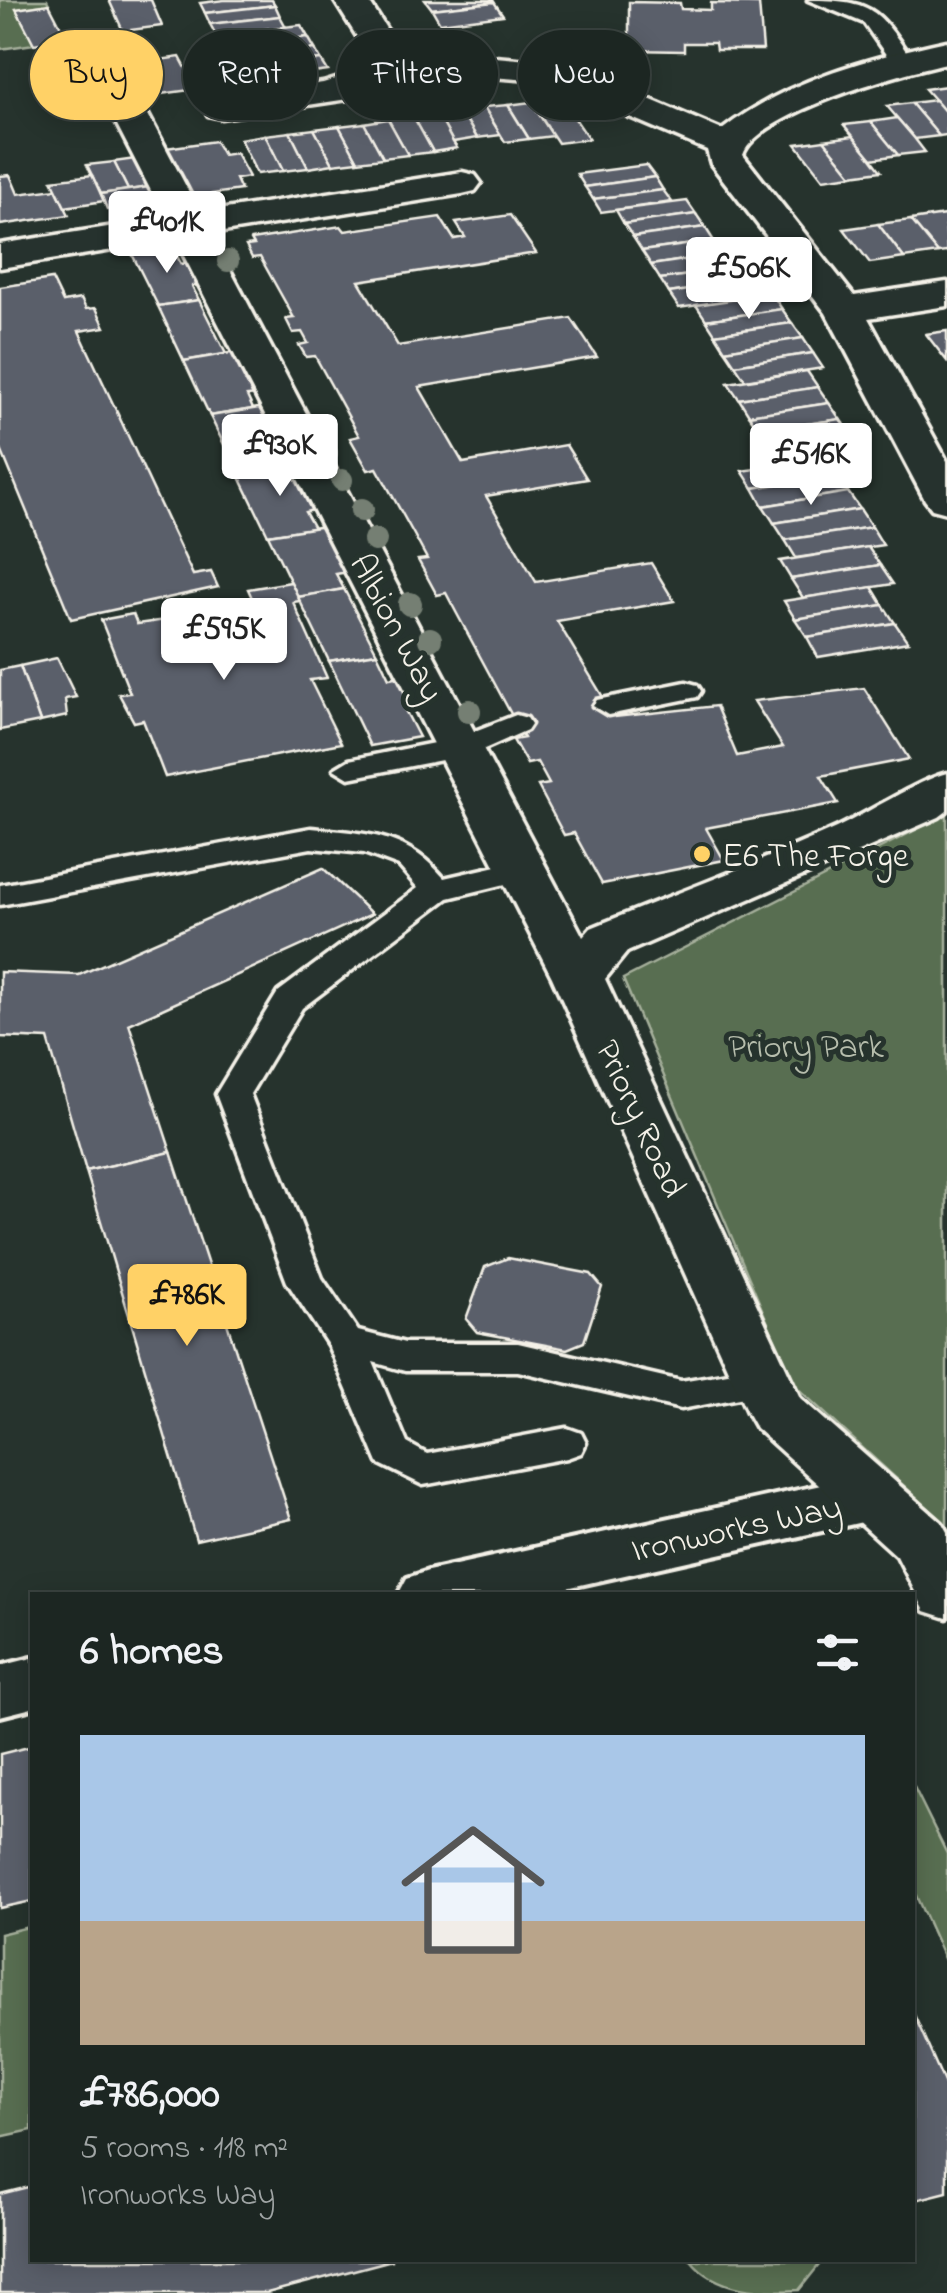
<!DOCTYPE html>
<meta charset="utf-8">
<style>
body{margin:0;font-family:"Indie Flower",sans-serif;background:#252e2a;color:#f1f3f6;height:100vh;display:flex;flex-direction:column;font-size:38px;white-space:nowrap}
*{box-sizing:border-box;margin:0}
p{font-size:32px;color:#a0a5a5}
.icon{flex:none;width:55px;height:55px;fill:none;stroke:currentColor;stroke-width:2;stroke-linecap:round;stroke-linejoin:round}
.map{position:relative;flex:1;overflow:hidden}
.panel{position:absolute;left:30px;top:1592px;width:885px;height:670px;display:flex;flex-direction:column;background:#1c2622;border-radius:0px;box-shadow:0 5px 25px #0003,0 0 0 2px #3a4340}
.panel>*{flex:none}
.top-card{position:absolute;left:30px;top:30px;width:888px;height:90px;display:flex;gap:20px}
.price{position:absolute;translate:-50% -85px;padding:0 22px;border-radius:10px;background:#fff;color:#222;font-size:32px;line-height:65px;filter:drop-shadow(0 2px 5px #0008)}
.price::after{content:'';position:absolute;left:50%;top:60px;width:30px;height:22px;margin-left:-15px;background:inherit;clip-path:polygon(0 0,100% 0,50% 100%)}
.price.current{background:#ffd166;color:#111}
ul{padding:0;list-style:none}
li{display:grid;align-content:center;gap:20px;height:530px;padding:0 50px}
li span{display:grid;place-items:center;height:310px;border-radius:0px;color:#555}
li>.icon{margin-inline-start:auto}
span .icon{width:180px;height:180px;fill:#fffc;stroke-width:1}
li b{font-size:42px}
h2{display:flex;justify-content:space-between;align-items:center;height:120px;padding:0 50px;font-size:42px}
.tag{padding:0 35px;border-radius:45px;background:#1c2622;box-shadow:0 5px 25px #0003,0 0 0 2px #3a4340;font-size:35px;line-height:90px}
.tag.current{background:#ffd166;color:#111}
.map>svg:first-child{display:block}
</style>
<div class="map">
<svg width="947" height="2293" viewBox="0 0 947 2293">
<rect width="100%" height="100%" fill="#26332d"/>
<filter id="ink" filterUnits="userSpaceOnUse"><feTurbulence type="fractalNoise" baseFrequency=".01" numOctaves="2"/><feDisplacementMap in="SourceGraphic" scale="20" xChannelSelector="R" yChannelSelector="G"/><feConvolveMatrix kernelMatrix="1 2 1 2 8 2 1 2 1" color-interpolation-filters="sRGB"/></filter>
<g filter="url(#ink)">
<!-- green -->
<g fill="#596e51" stroke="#a6b09c" stroke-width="2.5">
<path d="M0,0H47L49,4L17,9L34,44L0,49Z"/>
<path d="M947,814V1532L938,1517L794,1385L623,979Z"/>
<path d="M912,1783L947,1854V1965L913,1889Z"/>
<path d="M32,1926V2130L0,2137V1934Z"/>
<path d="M691,2260H823L799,2290C761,2293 717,2292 691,2260Z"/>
</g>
<!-- building -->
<g fill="#5a5e6b" stroke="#f4f1e8" stroke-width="2.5">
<path d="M109,0H151L162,26L123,31Z"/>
<path d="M224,0H272L275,5L205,13L200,3Z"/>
<path d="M425,0H493L494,2L432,9Z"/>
<path d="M494,2L503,15L440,23L432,9Z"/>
<path d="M629,2L680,3L681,9L711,10V3L759,4L763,50H716L715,43H684V51L629,50Z"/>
<path d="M49,4L67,39L34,44L16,9Z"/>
<path d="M275,5L280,16L210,24L205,13Z"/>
<path d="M280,16L286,27L216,35L210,24Z"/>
<path d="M301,25L308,37L237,46L231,33Z"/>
<path d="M308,37L315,49L243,57L237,46Z"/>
<path d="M315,49L321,60L249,69L243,57Z"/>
<path d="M180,57L197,89L147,96L131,64Z"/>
<path d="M321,60L328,71L256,81L249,69Z"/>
<path d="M131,64L147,96L100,102L85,70Z"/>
<path d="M85,70L100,102L52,108L37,76Z"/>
<path d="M947,86V114L925,89Z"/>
<path d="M479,100L484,107L501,135L477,138L456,103Z"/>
<path d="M935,100L947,114V135L939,136L911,103Z"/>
<path d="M531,102L535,108L553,136L529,139L508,105Z"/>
<path d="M456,103L477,138L453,142L433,106Z"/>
<path d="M911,103L939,136L915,139L887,106Z"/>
<path d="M565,104L589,139L558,143L535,108Z"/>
<path d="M508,105L529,139L505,142L484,107Z"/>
<path d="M437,113L453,142L457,148L433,152L413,116Z"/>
<path d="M413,116L433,152L408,155L388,119Z"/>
<path d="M897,118L915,139L925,152L898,155L871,122Z"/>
<path d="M388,119L408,155L383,158L364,123Z"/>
<path d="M871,122L898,155L872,159L844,125Z"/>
<path d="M364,123L383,158L358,161L339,126Z"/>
<path d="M339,126L358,161L333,164L314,129Z"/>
<path d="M314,129L333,164L308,168L290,132Z"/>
<path d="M290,132L308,168L283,171L265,135Z"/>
<path d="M265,135L283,171L257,174L240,139Z"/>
<path d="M853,136L872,159L881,171L852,175L824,140Z"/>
<path d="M824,140L852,175L823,179L796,144Z"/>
<path d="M215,141L223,155L236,153L249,177L236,179L241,190L191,197L166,148Z"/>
<path d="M142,158L156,186L128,190L114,162Z"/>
<path d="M114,162L128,190L101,194L87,165Z"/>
<path d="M646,165L655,177L585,187L577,174Z"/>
<path d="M10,175L18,194L56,189L69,215L0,225V176Z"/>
<path d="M92,175L104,201L65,207L52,180Z"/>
<path d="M655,177L663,190L593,199L585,187Z"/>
<path d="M156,186L163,201L124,209H107L101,194Z"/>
<path d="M663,190L672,202L601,212L593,199Z"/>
<path d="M687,201L696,214L624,224L616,210Z"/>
<path d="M696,214L705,227L633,237L624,224Z"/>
<path d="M510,215L536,253L359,281L398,346L571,318L597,357L419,387L463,463L566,445L587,479L486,496L536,582L651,563L674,601L557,621L615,717L716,706L737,756L783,747L754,701L864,688L909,759L821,776L838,803L706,828L724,860L602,884L574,833L564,835L538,786L549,784L537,762L527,764L513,740L524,738L456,612L446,593L437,595L418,560L427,559L413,533L377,468L368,470L350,438L359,436L315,356L306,357L299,345L308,343L302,332L293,333L286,319L294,318L260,257L252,258L246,246L254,245L251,240L341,226L345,231L440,217L454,239L465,237L456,223Z"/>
<path d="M945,215L947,252L938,253L911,220Z"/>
<path d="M911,220L938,253L904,258L878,224Z"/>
<path d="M878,224L904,258L870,263L844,229Z"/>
<path d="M705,227L714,241L642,251L633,237Z"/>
<path d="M714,241L724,254L651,265L642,251Z"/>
<path d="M172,246L181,264L191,262L202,285L192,286L199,300L158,306L131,252Z"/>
<path d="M724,254L733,269L660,279L651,265Z"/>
<path d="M733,269L743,282L669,293L660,279Z"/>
<path d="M52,279L63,302L81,299L86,309L96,308L105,327L79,331L193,575L211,572L218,587L71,619L0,447V287Z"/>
<path d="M743,282L753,297L679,308L669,293Z"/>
<path d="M772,294L782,309L706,320L696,305Z"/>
<path d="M199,300L226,354L184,361L158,306Z"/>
<path d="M782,309L792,323L715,334L706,320Z"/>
<path d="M792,323L803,338L725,350L715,334Z"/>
<path d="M947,331V361L926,334Z"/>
<path d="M803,338L813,353L735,365L725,350Z"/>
<path d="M236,352L258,395L247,396L253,409L210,416L184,361Z"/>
<path d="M813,353L823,368L745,380L735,365Z"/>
<path d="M807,371L818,387L739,399L728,383Z"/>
<path d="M818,387L829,403L749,415L739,399Z"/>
<path d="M829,403L840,419L760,431L749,415Z"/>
<path d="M265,407L287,451L275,452L283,467L239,475L210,416Z"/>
<path d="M840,419L852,436L770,448L760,431Z"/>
<path d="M852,436L863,452L782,465L770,448Z"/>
<path d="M826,458L837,475L753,488L742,471Z"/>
<path d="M294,465L317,509L305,512L314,528L268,535L239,475Z"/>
<path d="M837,475L848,492L763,506L753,488Z"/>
<path d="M848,492L860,509L774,523L763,506Z"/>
<path d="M860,509L872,527L785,540L774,523Z"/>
<path d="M325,526L348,572L336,574L344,589L298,597L268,535Z"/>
<path d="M872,527L883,545L796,558L785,540Z"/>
<path d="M868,547L880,565L791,579L780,561Z"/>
<path d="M880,565L893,584L803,598L791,579Z"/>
<path d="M291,582L300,601L293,602L327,678L310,680L341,743L165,777L143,720L134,722L119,694L130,693L101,620L133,614L137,624L256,607L248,589Z"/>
<path d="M872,587L883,605L795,619L784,601Z"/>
<path d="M344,589L377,653L329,661L298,597Z"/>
<path d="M883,605L895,623L807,637L795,619Z"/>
<path d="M895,623L908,642L818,657L807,637Z"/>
<path d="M377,653L389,678L402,676L418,707L405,710L419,737L370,746L329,661Z"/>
<path d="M57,658L76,697L65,699L67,716L40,722L20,666Z"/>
<path d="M20,666L40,722L0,730V670Z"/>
<path d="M323,868L372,914L129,1024L171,1152L86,1171L48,1039L0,1037V972L79,975Z"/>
<path d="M171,1152L291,1519L196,1540L86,1171Z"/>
<path d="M508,1258L591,1274L602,1287L584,1342L567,1349L477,1332L466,1319L485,1267Z"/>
<path d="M32,1746V1901L0,1908V1754Z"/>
<path d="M912,2010L947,2089V2192L912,2201Z"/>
<path d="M32,2186V2260H392L267,2293H0V2194Z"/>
</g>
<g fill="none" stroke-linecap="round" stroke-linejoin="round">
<!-- service casing -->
<g stroke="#f4f1e8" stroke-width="7">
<g id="service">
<path d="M808,0C874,0 878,10 913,61L910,66H894L864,23Z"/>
<path d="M686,682L697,685L701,691L697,697L608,715L593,706L597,700Z"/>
<path d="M516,715L527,718L531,724L527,730L473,754L349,778L334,769L349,760L454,739Z"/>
<path d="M311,828C368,834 405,833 444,878L523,860L534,863L539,870L534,877L448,898L302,1008L250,1094L322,1278L358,1331L405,1343H518L681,1381L763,1367L776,1371L782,1381L776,1391L681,1409L518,1371H405L373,1362L407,1443L427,1454L567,1428L581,1433L586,1443L581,1453L567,1458L423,1485L378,1463L328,1345L287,1282L216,1094L278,992L418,888L399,866L364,853L311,848L0,905V885Z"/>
</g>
</g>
<!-- pedestrian casing -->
<g stroke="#f4f1e8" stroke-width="8">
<g id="pedestrian">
<path d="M867,1475L888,1482L896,1498L888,1514L867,1521L535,1595H398L407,1578L428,1571Z"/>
<path d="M32,1658V1708L0,1716V1666Z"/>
</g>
</g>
<!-- minor casing -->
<g stroke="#f4f1e8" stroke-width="7">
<g id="minor">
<path d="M334,0H368L387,30L400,42L425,51L564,63L722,130C787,80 868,58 947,41V63C904,72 757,113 743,155L854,296L947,282V306L868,318L947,461V513L932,509L925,500L826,313L711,164L707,150L545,81L424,72L348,99L221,118L208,115L203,107L208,99L323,83L389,62L361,43Z"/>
<path d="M126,96L139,99L144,107L200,213L462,172L475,175L481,183L475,191L462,194L211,234L583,937L591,928C672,895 756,864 836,828C868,813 917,781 947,773V811L939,817L627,952L605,979L800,1398L942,1523L947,1532V1618L925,1611L897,1556L756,1428L747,1412L552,977L176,240L0,268V244L165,218L108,107L113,99Z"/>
</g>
</g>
<!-- service -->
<use href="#service" fill="#26332d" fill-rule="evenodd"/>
<!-- pedestrian -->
<use href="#pedestrian" fill="#26332d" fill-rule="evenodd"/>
<!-- minor -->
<use href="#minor" fill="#26332d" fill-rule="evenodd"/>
</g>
<!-- trees -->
<g fill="#757f73">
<circle cx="228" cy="261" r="11"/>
<circle cx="327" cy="453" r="11"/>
<circle cx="342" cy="480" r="11"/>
<circle cx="362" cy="510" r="12"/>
<circle cx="375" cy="540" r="12"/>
<circle cx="410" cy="604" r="12"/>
<circle cx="430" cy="639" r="12"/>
<circle cx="469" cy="711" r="12"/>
</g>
</g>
<!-- markers -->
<circle fill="#ffd166" stroke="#26332d" stroke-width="4" cx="702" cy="854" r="10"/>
<g text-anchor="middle" stroke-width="10" stroke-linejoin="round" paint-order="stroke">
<!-- street labels -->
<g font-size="35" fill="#f4f1e8" stroke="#26332d">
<text transform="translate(398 627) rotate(62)" y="12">Albion Way</text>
<text transform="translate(642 1118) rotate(65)" y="12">Priory Road</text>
<text transform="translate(736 1527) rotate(-12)" y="12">Ironworks Way</text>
</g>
<!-- poi labels -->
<g font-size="35" fill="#f4f1e8" stroke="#26332d" text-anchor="start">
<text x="722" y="866">E6 The Forge</text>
</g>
<!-- park labels -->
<g font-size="35" fill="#b6bdac" stroke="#26332d">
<text x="806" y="1057">Priory Park</text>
</g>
</g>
</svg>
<b class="price" style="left:167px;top:276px">£401K</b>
<b class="price" style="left:749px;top:322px">£506K</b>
<b class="price" style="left:280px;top:499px">£930K</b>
<b class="price" style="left:811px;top:508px">£516K</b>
<b class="price" style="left:224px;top:683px">£595K</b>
<b class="price current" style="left:187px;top:1349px">£786K</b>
<div class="top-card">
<a class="tag current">Buy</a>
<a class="tag">Rent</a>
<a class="tag">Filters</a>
<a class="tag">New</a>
</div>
<section class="panel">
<h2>6 homes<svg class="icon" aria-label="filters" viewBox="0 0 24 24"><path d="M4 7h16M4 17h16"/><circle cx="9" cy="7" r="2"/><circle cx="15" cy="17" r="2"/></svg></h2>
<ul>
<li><span style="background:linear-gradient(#a9c7e8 60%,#b9a48a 0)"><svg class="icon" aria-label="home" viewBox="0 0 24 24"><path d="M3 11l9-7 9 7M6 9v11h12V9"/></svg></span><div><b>£786,000</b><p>5 rooms · 118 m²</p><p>Ironworks Way</p></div></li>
</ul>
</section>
</div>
